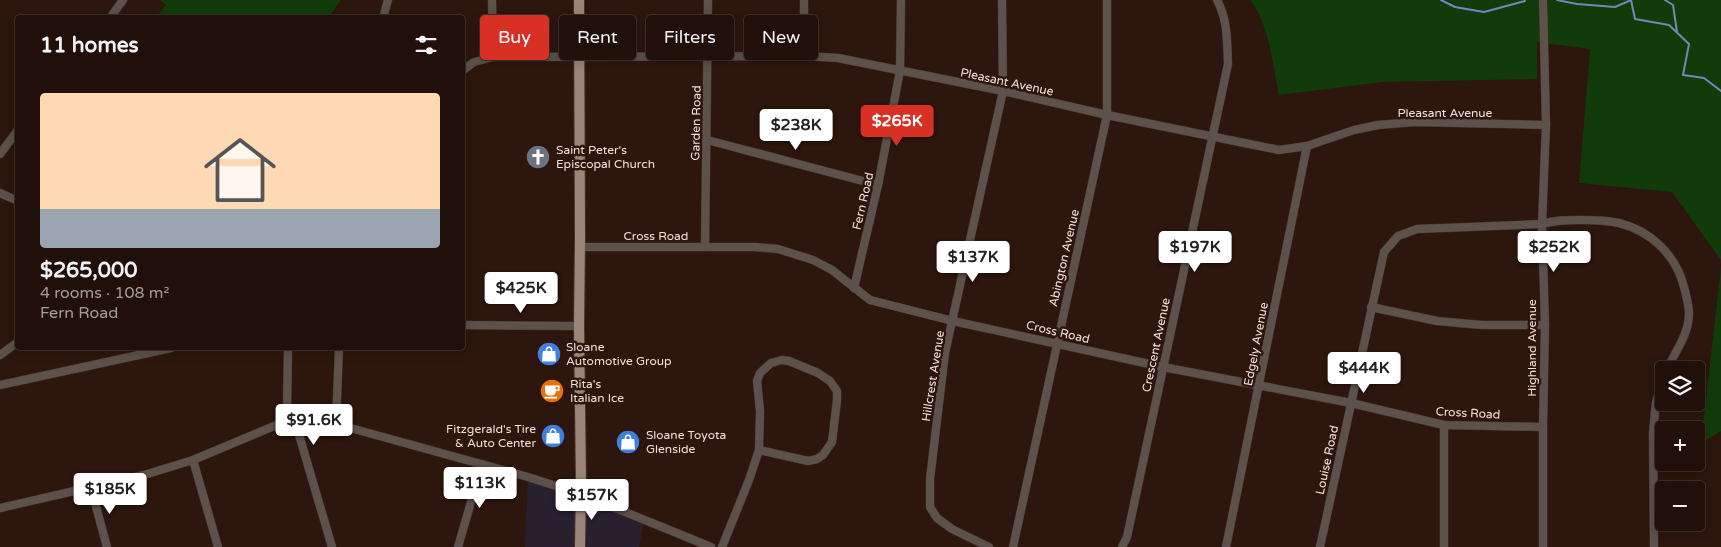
<!DOCTYPE html>
<meta charset="utf-8">
<style>
body{margin:0;font-family:"Varela Round",sans-serif;background:#2d1e18;color:#f1f3f6;height:100vh;display:flex;flex-direction:column;font-size:19px;white-space:nowrap}
*{box-sizing:border-box;margin:0}
p{font-size:16px;color:#a29d9c}
.icon{flex:none;width:28px;height:28px;fill:none;stroke:currentColor;stroke-width:2;stroke-linecap:round;stroke-linejoin:round}
.map{position:relative;flex:1;overflow:hidden}
.drawer{position:absolute;left:15px;top:15px;width:450px;height:335px;display:flex;flex-direction:column;background:#21100a;border-radius:5px;box-shadow:0 2px 12px #0003,0 0 0 1px #3e302b}
.drawer>*{flex:none}
.banner{position:absolute;left:480px;top:15px;width:475px;height:45px;display:flex;gap:10px}
.controls{position:absolute;left:1655px;top:361px;display:grid;gap:10px}
.controls a{display:grid;place-items:center;width:50px;height:50px;border-radius:5px;background:#21100a;box-shadow:0 2px 12px #0003,0 0 0 1px #3e302b;font-size:25px}
.price{position:absolute;translate:-50% -42px;padding:0 11px;border-radius:5px;background:#fff;color:#222;font-size:16px;line-height:32px;filter:drop-shadow(0 1px 2px #0008)}
.price::after{content:'';position:absolute;left:50%;top:30px;width:15px;height:11px;margin-left:-8px;background:inherit;clip-path:polygon(0 0,100% 0,50% 100%)}
.price.selected{background:#d93025;color:#fff}
ul{padding:0;list-style:none}
li{display:grid;align-content:center;gap:10px;height:265px;padding:0 25px}
li span{display:grid;place-items:center;height:155px;border-radius:5px;color:#555}
li>.icon{margin-inline-start:auto}
span .icon{width:90px;height:90px;fill:#fffc;stroke-width:1}
li b{font-size:21px}
h2{display:flex;justify-content:space-between;align-items:center;height:60px;padding:0 25px;font-size:21px}
.tag{padding:0 18px;border-radius:5px;background:#21100a;box-shadow:0 2px 12px #0003,0 0 0 1px #3e302b;font-size:18px;line-height:45px}
.tag.selected{background:#d93025;color:#fff}
.map>svg:first-child{display:block}
</style>
<div class="map">
<svg width="1721" height="547" viewBox="0 0 1721 547">
<rect width="100%" height="100%" fill="#2c160d"/>
<!-- commercial -->
<path fill="#28202f" d="M528,477L644,519L639,547H525Z"/>
<!-- green -->
<g fill="#113b09">
<path d="M160,0H341L329,17H156L166,5Z"/>
<path d="M1250,0H1721V260L1672,192L1579,183L1590,49L1537,42V79L1382,82L1279,95C1273,66 1269,23 1250,0Z"/>
<path d="M1721,267V431L1701,443Z"/>
</g>
<g fill="none" stroke-linecap="round" stroke-linejoin="round">
<!-- stream -->
<g stroke="#6b8abb" stroke-width="2">
<path d="M1441,0L1455,7L1484,12L1525,1"/>
<path d="M1557,0L1577,4L1615,7L1631,0"/>
<path d="M1631,0L1635,19L1669,25L1689,44L1683,75L1704,78L1721,91"/>
<path d="M1665,0L1673,5L1677,32"/>
</g>
<!-- minor casing -->
<g stroke="#47322a" stroke-width="9">
<g id="minor">
<path d="M492,0L493,57"/>
<path d="M110,18L123,0"/>
<path d="M383,18L388,0"/>
<path d="M804,56V0"/>
<path d="M462,71L474,62L493,57L804,56L838,58L1003,91L1107,115L1279,150L1307,146L1354,130L1378,125L1415,122L1546,125"/>
<path d="M707,140L878,185"/>
<path d="M0,154L18,130"/>
<path d="M0,193L18,201"/>
<path d="M580,247H755L778,249L813,260L832,270L870,300L953,321L1163,367L1351,403L1444,425L1543,427"/>
<path d="M705,247L708,0"/>
<path d="M854,288L878,185L900,71L901,0"/>
<path d="M1371,307L1437,321L1482,325H1545"/>
<path d="M462,325L579,326"/>
<path d="M288,348L287,408L288,415L297,428L332,547"/>
<path d="M0,355L18,342"/>
<path d="M0,385L171,348"/>
<path d="M336,424L339,348"/>
<path d="M1444,425V547"/>
<path d="M193,460L218,547"/>
<path d="M91,488L107,547"/>
<path d="M0,508L144,475L193,460L291,419L336,424L528,477L581,494L711,547"/>
<path d="M458,547L482,464"/>
<path d="M722,547L749,480L759,450L760,411L757,381L760,373L771,363L782,360L789,361L818,373L830,381L837,391V400L832,442L823,455L817,459L808,461L759,450"/>
<path d="M989,547L952,529L937,518L930,507V479L945,353L1003,91L1002,0"/>
<path d="M1013,547L1107,115V0"/>
<path d="M1122,547L1127,537L1228,64C1227,42 1228,20 1217,0"/>
<path d="M1226,547L1307,146"/>
<path d="M1320,547L1384,252L1398,236L1417,229L1542,224C1555,220 1567,220 1580,220C1593,220 1606,220 1619,223C1651,231 1676,255 1684,287C1686,295 1689,305 1689,313C1689,335 1675,351 1667,370"/>
<path d="M1543,547V427L1545,325L1542,224L1546,125L1543,0"/>
<path d="M1654,547L1653,433L1656,402L1664,377"/>
</g>
</g>
<!-- major casing -->
<g stroke="#47322a" stroke-width="12">
<path id="major" d="M579,0L580,239L579,326L581,483L580,547"/>
</g>
<!-- minor -->
<use href="#minor" stroke="#5c514b" stroke-width="8"/>
<!-- major -->
<use href="#major" stroke="#9b8578" stroke-width="10"/>
</g>
<!-- icons -->
<defs>
<g id="church-disc" transform="scale(1.25)"><circle r="9.5" fill="#6b7280" stroke="#2c160d"/><path d="M-1.2-6h2.4v3.5h3.3v2.4h-3.3V6h-2.4V-.1h-3.3v-2.4h3.3Z" fill="#fff"/></g>
<g id="shop-disc" transform="scale(1.25)"><circle r="9.5" fill="#3f7fe0" stroke="#2c160d"/><path d="M-5-2.5h2.3a2.7 3.5 0 0 1 5.4 0H5L5.5 6h-11ZM-1.5-2.5h3a1.5 2.3 0 0 0-3 0Z" fill="#fff"/></g>
<g id="cafe-disc" transform="scale(1.25)"><circle r="9.5" fill="#e8710a" stroke="#2c160d"/><path d="M-5.5-4.5H6V0H3Q3 3.5 0 3.5H-2.5Q-5.5 3.5-5.5 0ZM3-3.2v2h1.7v-2ZM-6 4.5H4V6H-6Z" fill="#fff"/></g>
</defs>
<g fill-rule="evenodd">
<use href="#church-disc" x="538" y="157"/>
<use href="#shop-disc" x="549" y="354"/>
<use href="#cafe-disc" x="552" y="391"/>
<use href="#shop-disc" x="553" y="436"/>
<use href="#shop-disc" x="628" y="442"/>
</g>
<g text-anchor="middle" stroke-width="5" stroke-linejoin="round" paint-order="stroke">
<!-- street labels -->
<g font-size="12" fill="#f0e0da" stroke="#2c160d">
<text transform="translate(1007 82) rotate(12)" y="4">Pleasant Avenue</text>
<text x="1445" y="117">Pleasant Avenue</text>
<text transform="translate(696 123) rotate(-89)" y="4">Garden Road</text>
<text transform="translate(863 201) rotate(-77)" y="4">Fern Road</text>
<text x="656" y="240">Cross Road</text>
<text transform="translate(1064 258) rotate(-77)" y="4">Abington Avenue</text>
<text transform="translate(1058 332) rotate(13)" y="4">Cross Road</text>
<text transform="translate(1256 344) rotate(-79)" y="4">Edgely Avenue</text>
<text transform="translate(1156 345) rotate(-78)" y="4">Crescent Avenue</text>
<text transform="translate(1532 348) rotate(-90)" y="4">Highland Avenue</text>
<text transform="translate(933 376) rotate(-81)" y="4">Hillcrest Avenue</text>
<text transform="translate(1468 413) rotate(3)" y="4">Cross Road</text>
<text transform="translate(1327 460) rotate(-78)" y="4">Louise Road</text>
</g>
<!-- poi labels -->
<g font-size="12" fill="#f0e0da" stroke="#2c160d" text-anchor="start">
<text x="556" y="154">Saint Peter's<tspan x="556" dy="14">Episcopal Church</tspan></text>
<text x="566" y="351">Sloane<tspan x="566" dy="14">Automotive Group</tspan></text>
<text x="570" y="388">Rita's<tspan x="570" dy="14">Italian Ice</tspan></text>
<text x="536" y="433" text-anchor="end">Fitzgerald's Tire<tspan x="536" dy="14">&amp; Auto Center</tspan></text>
<text x="646" y="439">Sloane Toyota<tspan x="646" dy="14">Glenside</tspan></text>
</g>
</g>
</svg>
<div class="controls">
<a><svg class="icon" aria-label="layers" viewBox="0 0 24 24"><path d="M12 4l9 5-9 5-9-5zM3 14l9 5 9-5"/></svg></a>
<a>+</a>
<a>−</a>
</div>
<b class="price selected" style="left:897px;top:147px">$265K</b>
<b class="price" style="left:796px;top:151px">$238K</b>
<b class="price" style="left:1195px;top:273px">$197K</b>
<b class="price" style="left:1554px;top:273px">$252K</b>
<b class="price" style="left:973px;top:283px">$137K</b>
<b class="price" style="left:521px;top:314px">$425K</b>
<b class="price" style="left:1364px;top:394px">$444K</b>
<b class="price" style="left:314px;top:446px">$91.6K</b>
<b class="price" style="left:480px;top:509px">$113K</b>
<b class="price" style="left:110px;top:515px">$185K</b>
<b class="price" style="left:592px;top:521px">$157K</b>
<div class="banner">
<a class="tag selected">Buy</a>
<a class="tag">Rent</a>
<a class="tag">Filters</a>
<a class="tag">New</a>
</div>
<section class="drawer">
<h2>11 homes<svg class="icon" aria-label="filters" viewBox="0 0 24 24"><path d="M4 7h16M4 17h16"/><circle cx="9" cy="7" r="2"/><circle cx="15" cy="17" r="2"/></svg></h2>
<ul>
<li><span style="background:linear-gradient(#ffd9b3 75%,#9aa5b1 0)"><svg class="icon" aria-label="home" viewBox="0 0 24 24"><path d="M3 11l9-7 9 7M6 9v11h12V9"/></svg></span><div><b>$265,000</b><p>4 rooms · 108 m²</p><p>Fern Road</p></div></li>
</ul>
</section>
</div>
